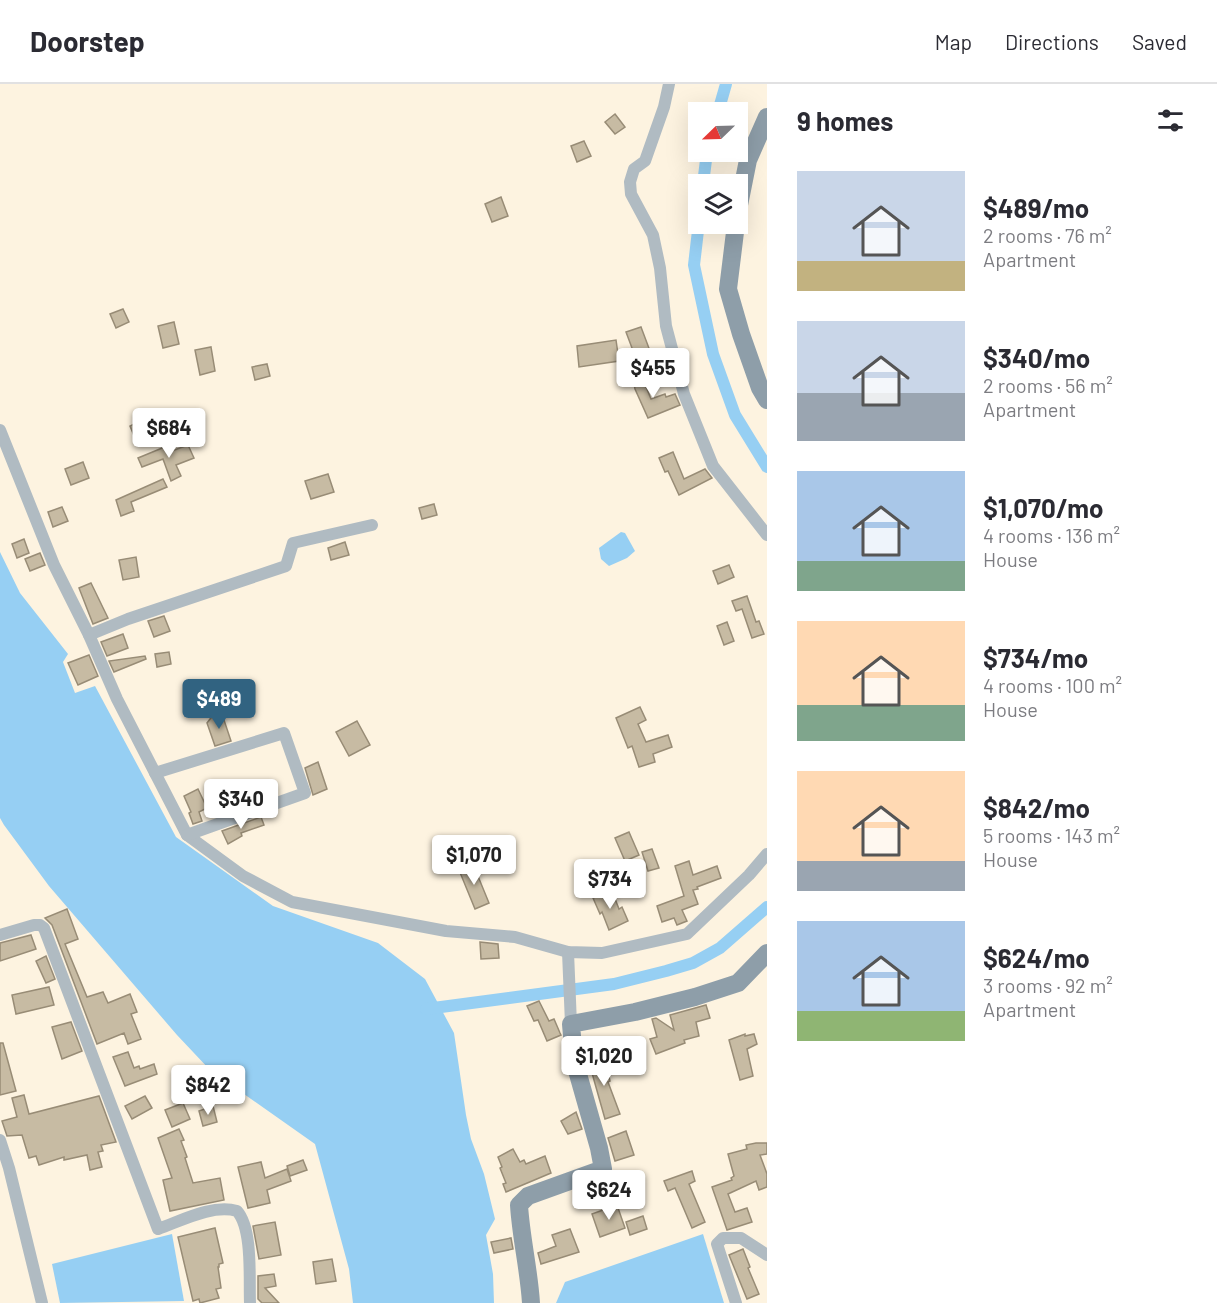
<!DOCTYPE html>
<meta charset="utf-8">
<style>
body{margin:0;font-family:Barlow,sans-serif;background:#f7f7f7;color:#2b2b33;height:100vh;display:flex;flex-direction:column;font-size:22px;white-space:nowrap}
*{box-sizing:border-box;margin:0}
p{font-size:20px;color:#7c7c81}
.icon{flex:none;width:33px;height:33px;fill:none;stroke:currentColor;stroke-width:2;stroke-linecap:round;stroke-linejoin:round}
.map{position:relative;flex:1;overflow:hidden}
.side{display:flex;flex-direction:column;background:#fff;width:450px}
.side>*{flex:none}
.needle{width:39px;rotate:247deg}
.buttons{position:absolute;left:688px;top:18px;display:grid;gap:12px}
.buttons a{display:grid;place-items:center;width:60px;height:60px;border-radius:0px;background:#fff;box-shadow:0 6px 24px #0002;font-size:30px}
.price{position:absolute;translate:-50% -51px;padding:0 14px;border-radius:6px;background:#fff;color:#222;font-size:20px;line-height:39px;filter:drop-shadow(0 2px 3px #0008)}
.price::after{content:'';position:absolute;left:50%;top:36px;width:18px;height:14px;margin-left:-9px;background:inherit;clip-path:polygon(0 0,100% 0,50% 100%)}
.price.current{background:#316381;color:#fff}
ul{padding:0;list-style:none}
li{display:flex;align-items:center;gap:18px;height:150px;padding:0 30px}
li span{display:grid;place-items:center;flex:none;width:168px;height:120px;border-radius:0px;color:#555}
li>.icon{margin-inline-start:auto}
span .icon{width:72px;height:72px;fill:#fffc;stroke-width:1}
li b{font-size:26px}
h2{display:flex;justify-content:space-between;align-items:center;height:72px;padding:0 30px;font-size:26px}
header{display:flex;align-items:center;gap:36px;box-sizing:border-box;height:84px;padding:0 30px;background:#fff;border-bottom:2px solid #e1e1e2}
header strong{font-size:28px}
nav{display:flex;gap:33px;margin-inline-start:auto;font-size:21px}
main{display:flex;flex:1;min-height:0}
.map>svg:first-child{display:block}
</style>
<header>
<strong>Doorstep</strong>
<nav><a>Map</a><a>Directions</a><a>Saved</a></nav>
</header>
<main>
<div class="map">
<svg width="767" height="1219" viewBox="0 0 767 1219">
<rect width="100%" height="100%" fill="#fdf3e0"/>
<!-- water -->
<g fill="#96cff3">
<path d="M621,448L625,449L635,467L627,474L609,482L601,475L599,464Z"/>
<path d="M0,468L20,509L68,570L63,578L75,609L95,602L176,753L273,822L378,859L425,895L454,949L466,1031L471,1055L484,1090L495,1135L486,1151L493,1190L494,1219H353L349,1185L315,1060L210,986L177,951L49,802L4,741L0,734Z"/>
<path d="M172,1150L184,1217L60,1219L52,1180Z"/>
<path d="M703,1150L724,1219H556L565,1198Z"/>
</g>
<g fill="none" stroke-linecap="round" stroke-linejoin="round">
<!-- canal -->
<g stroke="#96cff3" stroke-width="12">
<path d="M718,28L726,0"/>
<path d="M703,100L707,68"/>
<path d="M699,138L694,181L713,270L735,331L767,383"/>
<path d="M426,925L614,900L666,887L693,879L720,864L767,823"/>
</g>
</g>
<!-- building -->
<g fill="#c7bba3" stroke="#988c76" stroke-width="1.5">
<path d="M615,30L625,43L615,50L605,38Z"/>
<path d="M584,57L591,72L577,78L571,62Z"/>
<path d="M501,113L508,132L492,138L485,120Z"/>
<path d="M123,225L129,238L116,244L110,230Z"/>
<path d="M174,238L179,260L163,264L158,242Z"/>
<path d="M641,243L650,267L635,272L626,248Z"/>
<path d="M616,256L619,277L579,283L577,262Z"/>
<path d="M211,263L215,287L200,291L195,266Z"/>
<path d="M267,280L270,292L255,296L252,283Z"/>
<path d="M640,288L651,315L665,310L666,313L675,310L680,321L648,334L635,305L632,290Z"/>
<path d="M170,331L173,339L135,354L130,342L140,337L142,342Z"/>
<path d="M188,361L194,374L176,381L181,392L171,397L163,375L142,383L138,374L167,362L169,368Z"/>
<path d="M673,368L684,395L705,385L712,394L679,411L668,387L665,388L659,374Z"/>
<path d="M83,378L89,394L71,401L65,385Z"/>
<path d="M328,390L334,408L311,415L305,397Z"/>
<path d="M163,395L167,403L131,418L134,427L121,432L116,416Z"/>
<path d="M434,420L437,431L422,435L419,424Z"/>
<path d="M62,423L68,437L53,443L48,428Z"/>
<path d="M24,455L29,469L17,474L12,460Z"/>
<path d="M345,458L349,471L331,476L328,464Z"/>
<path d="M40,469L45,481L30,487L25,475Z"/>
<path d="M136,473L139,493L123,496L119,476Z"/>
<path d="M729,481L734,493L718,500L713,487Z"/>
<path d="M91,499L108,534L93,540L79,504Z"/>
<path d="M747,512L756,538L759,537L764,550L752,554L742,525L736,527L732,517Z"/>
<path d="M164,532L170,547L154,553L148,537Z"/>
<path d="M727,538L734,557L724,561L717,542Z"/>
<path d="M123,550L128,564L107,572L101,558Z"/>
<path d="M169,568L171,580L157,583L155,570Z"/>
<path d="M89,571L98,592L78,601L68,579Z"/>
<path d="M145,572L146,575L114,588L109,577Z"/>
<path d="M640,623L646,636L638,640L646,658L668,651L672,663L653,670L655,678L639,683L632,662L628,664L616,634Z"/>
<path d="M214,630L223,633L231,657L215,662L207,639Z"/>
<path d="M357,637L370,661L349,672L336,648Z"/>
<path d="M318,678L327,705L313,711L305,684Z"/>
<path d="M198,705L207,724L199,728L202,737L193,740L189,729L191,728L184,712Z"/>
<path d="M261,733L264,741L241,749L242,752L228,760L222,747Z"/>
<path d="M629,748L639,771L625,777L615,754Z"/>
<path d="M652,765L659,784L648,787L642,768Z"/>
<path d="M689,777L693,791L717,782L721,794L697,803L698,805L693,806L698,820L682,826L687,837L677,841L674,834L662,838L657,822L684,812L675,782Z"/>
<path d="M473,780L489,819L475,825L459,786Z"/>
<path d="M612,807L619,825L622,823L628,837L609,846L602,828L600,830L593,814Z"/>
<path d="M67,825L78,855L65,860L87,913L103,908L108,919L130,910L137,928L131,930L141,955L128,960L124,949L97,960L52,841L45,834Z"/>
<path d="M31,851L36,865L0,877V859Z"/>
<path d="M480,858L498,860L499,874L481,875Z"/>
<path d="M46,872L55,895L46,899L36,877Z"/>
<path d="M49,903L54,921L16,930L12,911Z"/>
<path d="M539,917L549,937L554,935L560,949L561,951L547,957L538,936L534,937L527,922Z"/>
<path d="M706,921L710,934L696,938L699,952L684,956L685,959L656,970L650,955L657,953L652,935L656,934L674,946L670,931Z"/>
<path d="M71,938L82,967L62,975L52,943Z"/>
<path d="M745,950V952L754,950L757,960L747,965L753,992L740,996L729,956Z"/>
<path d="M0,959H3L16,1007L0,1011Z"/>
<path d="M128,968L134,984L139,982L140,985L154,980L157,990L125,1002L113,973Z"/>
<path d="M604,969L610,997L608,998L620,1030L605,1035L592,989L596,988L591,973Z"/>
<path d="M24,1011L29,1030L99,1012L116,1058L101,1061L103,1067L98,1068L102,1083L90,1086L87,1071L64,1076V1073L39,1081L36,1072L29,1074L22,1051L7,1052L2,1037L17,1033L12,1014Z"/>
<path d="M145,1012L152,1024L132,1035L125,1022Z"/>
<path d="M183,1019L190,1035L172,1043L165,1026Z"/>
<path d="M213,1022L217,1038L203,1042L199,1027Z"/>
<path d="M576,1028L582,1045L568,1050L561,1037Z"/>
<path d="M179,1045L184,1056L181,1057L187,1073L185,1074L193,1099L220,1094L224,1116L170,1127L163,1096L172,1094L158,1054Z"/>
<path d="M626,1047L634,1071L615,1077L608,1054Z"/>
<path d="M756,1059H767V1070L760,1071L767,1090V1103L759,1106L756,1097L728,1110L735,1128L747,1124L752,1138L727,1146L712,1103L732,1096L731,1094L734,1092L728,1070L747,1065L746,1061Z"/>
<path d="M513,1065L520,1078L524,1076L526,1080L545,1072L551,1089L506,1108L503,1100L506,1099L500,1084L502,1083L498,1073Z"/>
<path d="M303,1076L307,1086L290,1092L287,1082Z"/>
<path d="M261,1078L265,1094L287,1085L291,1097L267,1106L270,1119L248,1124L238,1083Z"/>
<path d="M692,1087L695,1097L689,1100L705,1138L692,1144L675,1104L668,1107L664,1097Z"/>
<path d="M617,1121L625,1144L600,1153L592,1130Z"/>
<path d="M643,1132L647,1145L630,1151L626,1138Z"/>
<path d="M275,1138L281,1171L259,1175L253,1142Z"/>
<path d="M215,1144L223,1179L219,1180V1183H218L221,1204L216,1205L219,1214L200,1219L199,1215L193,1217L178,1153Z"/>
<path d="M570,1145L579,1168L541,1180L538,1169L556,1162L552,1151Z"/>
<path d="M511,1154L513,1165L494,1169L491,1158Z"/>
<path d="M743,1165L750,1183L748,1184L759,1210L747,1215L729,1171Z"/>
<path d="M332,1175L336,1197L316,1200L313,1178Z"/>
<path d="M274,1190L276,1202L265,1204L279,1219H262L258,1215V1192Z"/>
</g>
<g fill="none" stroke-linecap="round" stroke-linejoin="round">
<!-- street -->
<g stroke="#b0bbc2" stroke-width="12">
<path d="M669,0L664,23L645,77L634,85L630,98L631,110L653,151L660,184L666,242L684,310L713,382L767,451"/>
<path d="M0,346L54,481L89,551L117,615L187,751L243,792L292,818L446,847L515,853L568,868L602,869L687,850L749,791L767,770"/>
<path d="M89,551L128,535L286,482L293,459L372,441"/>
<path d="M155,689L284,649L305,709L187,751"/>
<path d="M0,851L34,841H40L44,844L158,1145C181,1137 212,1120 237,1127C253,1145 249,1195 250,1219"/>
<path d="M568,868L571,940"/>
<path d="M0,1056L9,1084L42,1219"/>
<path d="M736,1219L717,1160L723,1154H741L767,1171"/>
</g>
<!-- secondary -->
<g stroke="#8e9ea9" stroke-width="18">
<path d="M738,126L748,76L767,33"/>
<path d="M736,140L728,205L741,250L760,304L767,316"/>
<path d="M531,1219C529,1186 521,1154 519,1121L528,1112L603,1085L599,1064L574,976L571,940L635,928L695,913L738,899L767,869"/>
</g>
</g>
</svg>
<div class="buttons">
<a><svg class="needle" viewBox="-14 -14 28 28"><path d="M0-13l5 13h-10z" fill="#e53935"/><path d="M0 13l5-13h-10z" fill="#7c7c81"/></svg></a>
<a><svg class="icon" aria-label="layers" viewBox="0 0 24 24"><path d="M12 4l9 5-9 5-9-5zM3 14l9 5 9-5"/></svg></a>
</div>
<b class="price" style="left:653px;top:315px">$455</b>
<b class="price" style="left:169px;top:375px">$684</b>
<b class="price current" style="left:219px;top:646px">$489</b>
<b class="price" style="left:241px;top:746px">$340</b>
<b class="price" style="left:474px;top:802px">$1,070</b>
<b class="price" style="left:610px;top:826px">$734</b>
<b class="price" style="left:604px;top:1003px">$1,020</b>
<b class="price" style="left:208px;top:1032px">$842</b>
<b class="price" style="left:609px;top:1137px">$624</b>
</div>
<section class="side">
<h2>9 homes<svg class="icon" aria-label="filters" viewBox="0 0 24 24"><path d="M4 7h16M4 17h16"/><circle cx="9" cy="7" r="2"/><circle cx="15" cy="17" r="2"/></svg></h2>
<ul>
<li><span style="background:linear-gradient(#c9d6e8 75%,#c2b280 0)"><svg class="icon" aria-label="home" viewBox="0 0 24 24"><path d="M3 11l9-7 9 7M6 9v11h12V9"/></svg></span><div><b>$489/mo</b><p>2 rooms · 76 m²</p><p>Apartment</p></div></li>
<li><span style="background:linear-gradient(#c9d6e8 60%,#9aa5b1 0)"><svg class="icon" aria-label="home" viewBox="0 0 24 24"><path d="M3 11l9-7 9 7M6 9v11h12V9"/></svg></span><div><b>$340/mo</b><p>2 rooms · 56 m²</p><p>Apartment</p></div></li>
<li><span style="background:linear-gradient(#a9c7e8 75%,#7fa58c 0)"><svg class="icon" aria-label="home" viewBox="0 0 24 24"><path d="M3 11l9-7 9 7M6 9v11h12V9"/></svg></span><div><b>$1,070/mo</b><p>4 rooms · 136 m²</p><p>House</p></div></li>
<li><span style="background:linear-gradient(#ffd9b3 70%,#7fa58c 0)"><svg class="icon" aria-label="home" viewBox="0 0 24 24"><path d="M3 11l9-7 9 7M6 9v11h12V9"/></svg></span><div><b>$734/mo</b><p>4 rooms · 100 m²</p><p>House</p></div></li>
<li><span style="background:linear-gradient(#ffd9b3 75%,#9aa5b1 0)"><svg class="icon" aria-label="home" viewBox="0 0 24 24"><path d="M3 11l9-7 9 7M6 9v11h12V9"/></svg></span><div><b>$842/mo</b><p>5 rooms · 143 m²</p><p>House</p></div></li>
<li><span style="background:linear-gradient(#a9c7e8 75%,#8fb573 0)"><svg class="icon" aria-label="home" viewBox="0 0 24 24"><path d="M3 11l9-7 9 7M6 9v11h12V9"/></svg></span><div><b>$624/mo</b><p>3 rooms · 92 m²</p><p>Apartment</p></div></li>
</ul>
</section>
</main>
